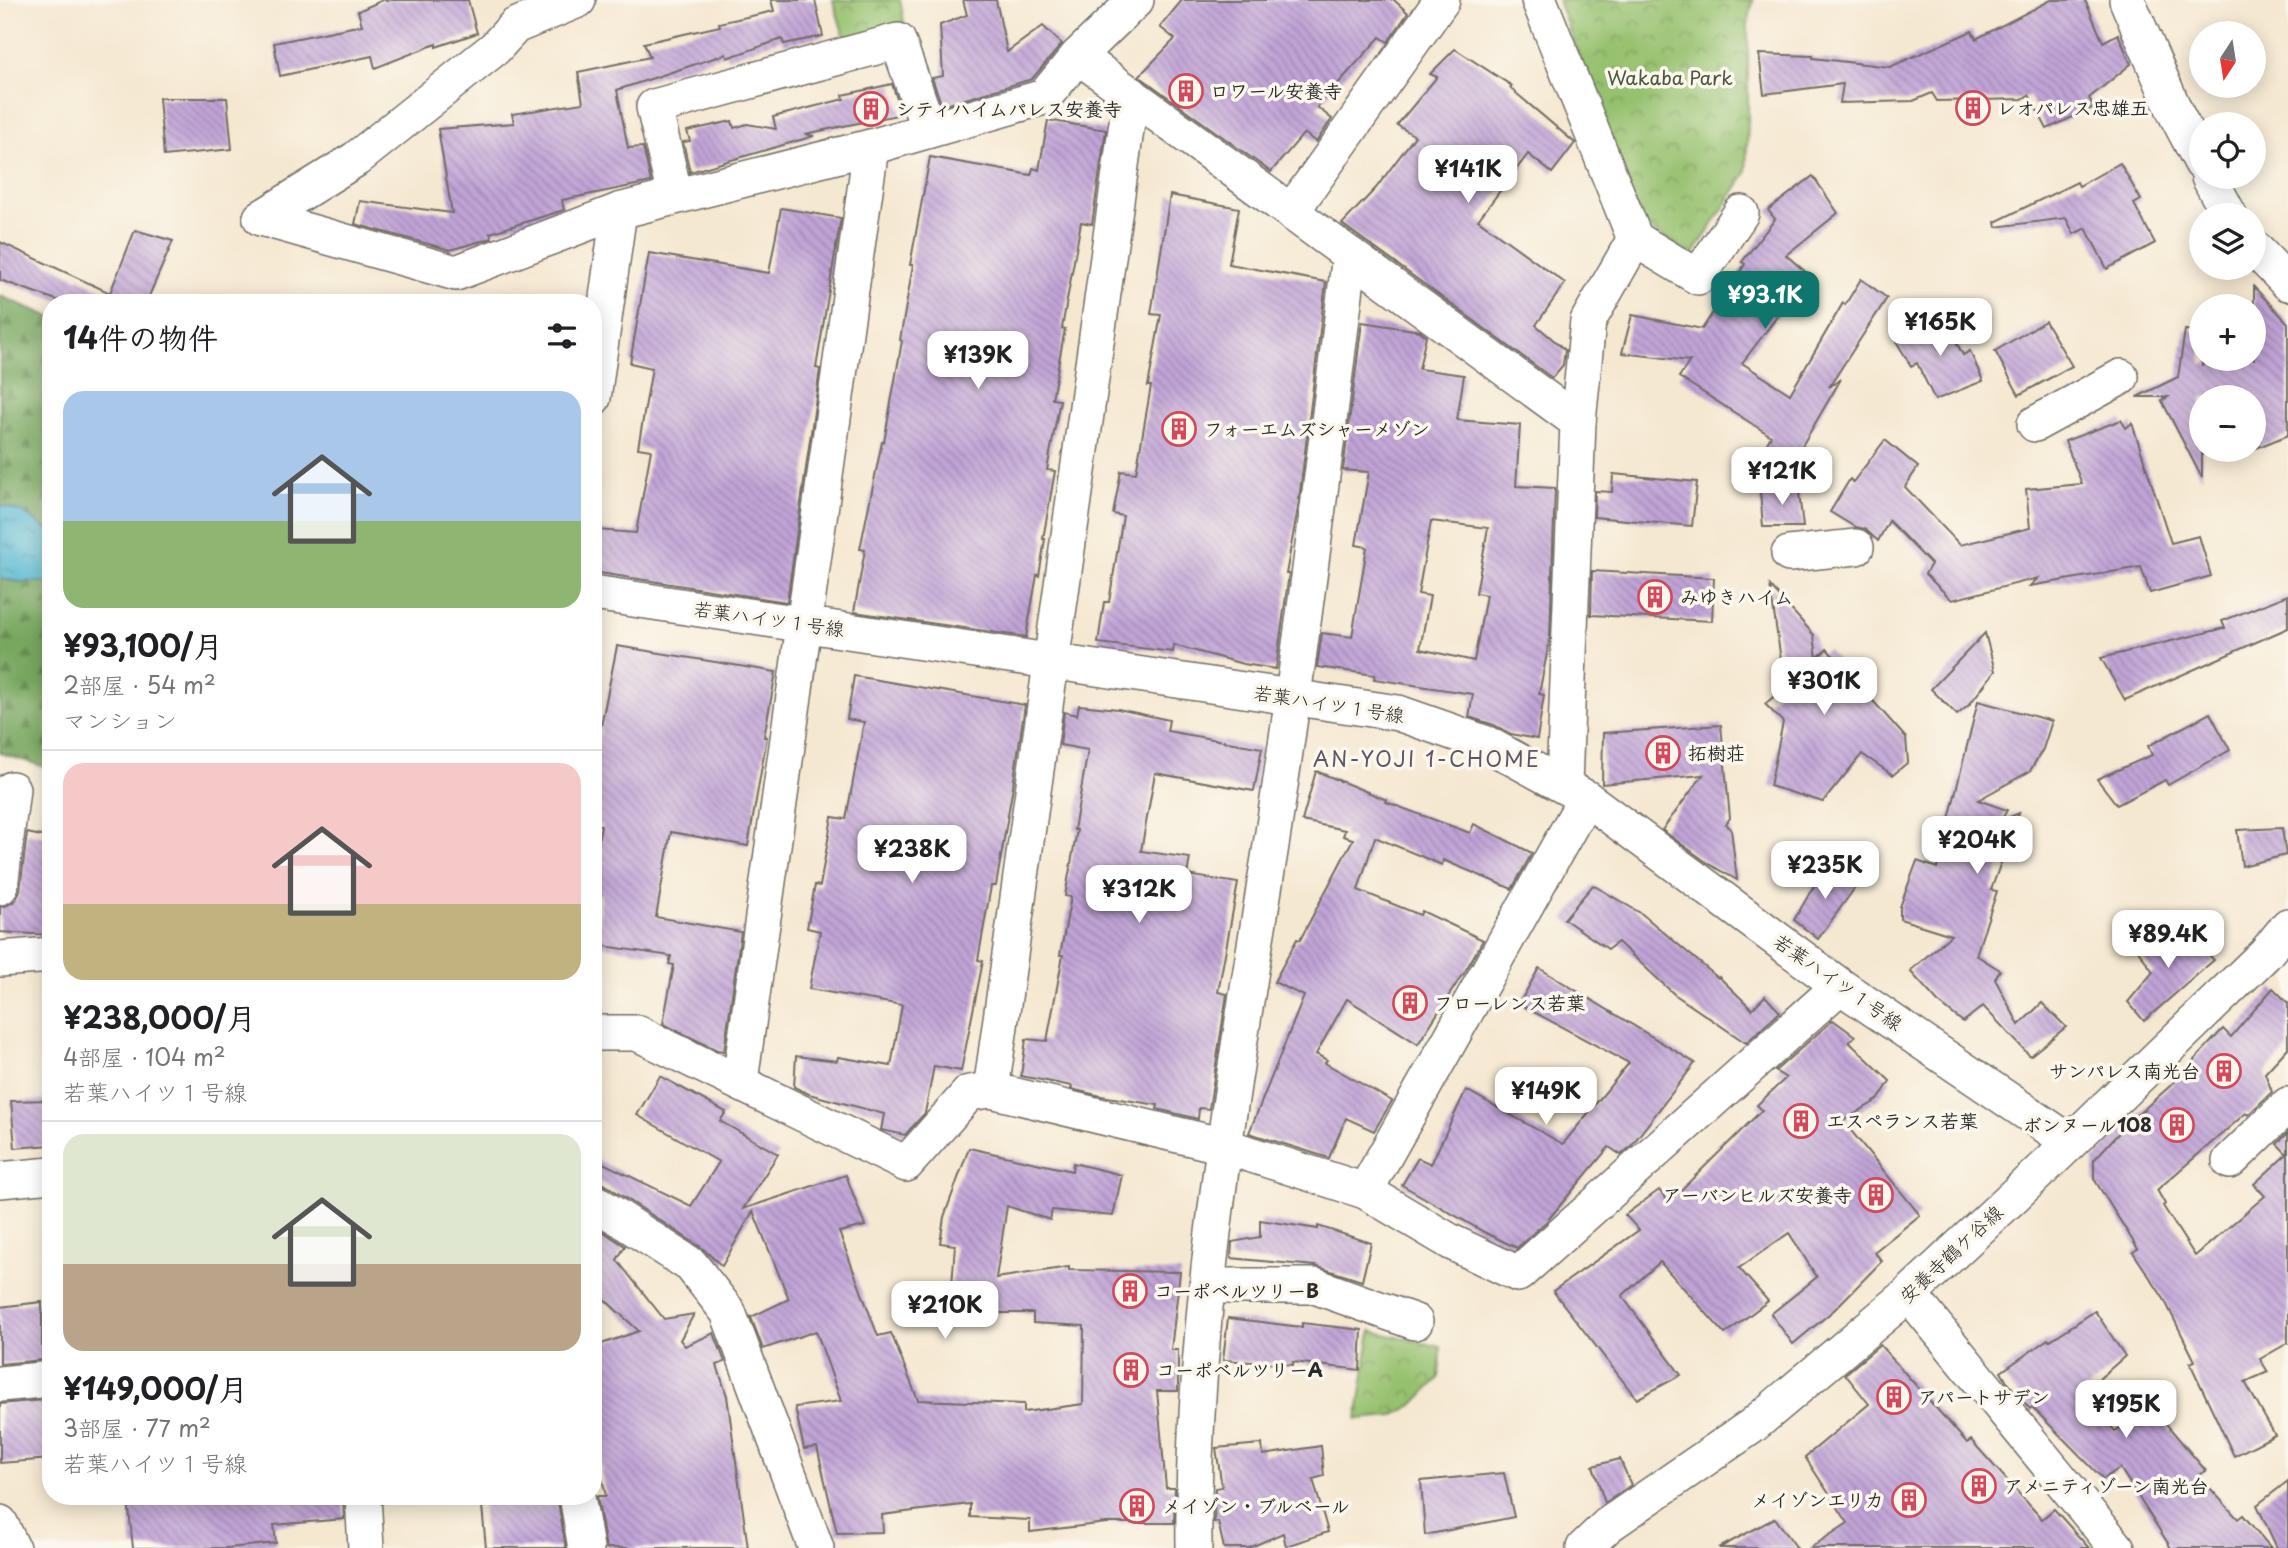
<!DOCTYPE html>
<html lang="ja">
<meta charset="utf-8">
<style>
body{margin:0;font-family:"Playpen Sans","Klee One",sans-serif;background:#f6f6f6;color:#202124;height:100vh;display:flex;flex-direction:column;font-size:26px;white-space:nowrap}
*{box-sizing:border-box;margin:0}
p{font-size:23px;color:#757577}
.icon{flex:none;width:38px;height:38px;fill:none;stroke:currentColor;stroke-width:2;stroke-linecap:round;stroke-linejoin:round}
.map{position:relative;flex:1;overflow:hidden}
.details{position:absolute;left:42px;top:294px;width:560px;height:1211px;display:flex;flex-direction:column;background:#fff;border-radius:28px;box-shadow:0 4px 18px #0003}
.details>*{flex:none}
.needle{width:46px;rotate:192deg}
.tools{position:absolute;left:2189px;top:21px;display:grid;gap:14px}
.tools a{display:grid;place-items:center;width:77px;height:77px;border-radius:50%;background:#fff;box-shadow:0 4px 18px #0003;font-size:35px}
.price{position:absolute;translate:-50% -60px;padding:0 16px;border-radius:14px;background:#fff;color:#222;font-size:23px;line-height:46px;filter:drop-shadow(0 2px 4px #0008)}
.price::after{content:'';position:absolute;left:50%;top:42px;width:21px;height:16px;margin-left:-10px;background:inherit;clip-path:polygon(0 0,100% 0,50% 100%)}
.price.selected{background:#0f766e;color:#fff}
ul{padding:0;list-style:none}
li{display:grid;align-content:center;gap:14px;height:371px;padding:0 21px}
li+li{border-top:2px solid #e0e0e0}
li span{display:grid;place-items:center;height:217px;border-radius:21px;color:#555}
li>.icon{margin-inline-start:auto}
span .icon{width:126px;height:126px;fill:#fffc;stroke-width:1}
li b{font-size:30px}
h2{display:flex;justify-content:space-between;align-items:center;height:84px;padding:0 21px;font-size:30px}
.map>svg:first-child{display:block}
</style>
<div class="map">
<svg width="2288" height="1548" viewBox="0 0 2288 1548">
<defs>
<pattern id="forest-firs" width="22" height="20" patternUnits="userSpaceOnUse" patternTransform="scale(1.75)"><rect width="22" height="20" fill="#78a761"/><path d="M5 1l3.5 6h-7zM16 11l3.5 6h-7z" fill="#638850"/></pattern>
<pattern id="park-crowns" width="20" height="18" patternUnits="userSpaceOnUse" patternTransform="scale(1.75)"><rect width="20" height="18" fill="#96c16e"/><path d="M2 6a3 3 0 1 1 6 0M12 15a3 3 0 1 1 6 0" fill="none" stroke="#7b9d5b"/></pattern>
<pattern id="water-ripples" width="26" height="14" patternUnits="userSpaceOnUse" patternTransform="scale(1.75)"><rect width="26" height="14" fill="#53b7d2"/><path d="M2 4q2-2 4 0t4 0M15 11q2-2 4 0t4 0" fill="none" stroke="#4595ab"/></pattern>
<pattern id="building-back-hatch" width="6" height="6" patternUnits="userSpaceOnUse" patternTransform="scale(1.75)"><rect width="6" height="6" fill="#c1a4d7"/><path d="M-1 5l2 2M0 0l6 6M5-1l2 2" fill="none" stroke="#9d86af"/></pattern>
</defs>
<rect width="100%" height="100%" fill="#fbf7ec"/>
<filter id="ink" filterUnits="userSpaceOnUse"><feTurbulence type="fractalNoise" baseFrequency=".0143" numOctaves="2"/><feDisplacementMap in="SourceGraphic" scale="14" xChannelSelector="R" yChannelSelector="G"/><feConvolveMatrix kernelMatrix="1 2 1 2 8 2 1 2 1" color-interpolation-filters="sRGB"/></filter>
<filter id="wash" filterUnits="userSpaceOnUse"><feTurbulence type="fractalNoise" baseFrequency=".00686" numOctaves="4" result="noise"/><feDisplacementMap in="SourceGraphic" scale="28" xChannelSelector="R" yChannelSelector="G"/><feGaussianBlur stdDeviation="1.57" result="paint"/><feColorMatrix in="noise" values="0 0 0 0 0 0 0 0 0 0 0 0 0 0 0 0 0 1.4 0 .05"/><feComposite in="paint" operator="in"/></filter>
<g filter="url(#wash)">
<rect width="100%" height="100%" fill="#f5e8d1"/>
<!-- forest -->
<path fill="url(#forest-firs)" stroke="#526946" stroke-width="2" d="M0,296L51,317V769L0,753Z"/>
<!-- park -->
<g fill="url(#park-crowns)" stroke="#60764c" stroke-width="2">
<path d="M833,0H900L905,27L844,36Z"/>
<path d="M1558,0H1753L1748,24V120L1746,173L1693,255L1640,223Z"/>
<path d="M1371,1331L1441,1347L1439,1378L1413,1405L1393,1416L1357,1419Z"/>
</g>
<!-- water -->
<path fill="url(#water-ripples)" stroke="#3f717e" stroke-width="2" d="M0,505L24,513L51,532V582H21L0,579Z"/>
<g id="blocks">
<!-- building -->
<g fill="url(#building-back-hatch)" fill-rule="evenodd">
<path d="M383,0H468L477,33L436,47V44L375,68L372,56L280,76L274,43L362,25L358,11Z"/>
<path d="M771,0H815L823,36L784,44L782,39L727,58L726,54L617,90L628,148L643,147L651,182L562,200L564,210L490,233L492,238L450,250L355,224L360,201L452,213L438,129L514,123L512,114L583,103L578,72L650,57L644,43L720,26L719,23L774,11Z"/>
<path d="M963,0H996L1007,52L1043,26L1062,44L1032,79L942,106L932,78L943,76L940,25L967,15Z"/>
<path d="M1182,0H1394L1408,13L1388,42L1380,37L1317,107L1332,119L1316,142L1304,133L1271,172L1139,76L1175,39L1160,27Z"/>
<path d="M2051,0H2085L2103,42L2118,34L2131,64L2089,98L2094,107L2047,129L2029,95L2022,99L1937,101L1932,93L1913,101L1840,103L1843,84L1764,94L1759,54L1813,56V58L1890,67L1972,31L1976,39Z"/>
<path d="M1455,49L1512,86L1510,88L1575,143L1552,173L1528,154L1478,220L1565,283L1536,325L1565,350L1563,365L1552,378L1342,224L1376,188L1415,136L1397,125L1437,77L1430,74Z"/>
<path d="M892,84L902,114L805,134L814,136L690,172L683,142L690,141L687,131L732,121L734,128L747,124L776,129L773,117L844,99L843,95Z"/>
<path d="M159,98H227L232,149L164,156Z"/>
<path d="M1048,120L1106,130L1092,224L1081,222L1062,328L1065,329L1052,399L1060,400L1047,470L1055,471L1043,539H1045L1039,576L1037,575L1026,637L854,612L865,550L860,549L882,442H884L902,341L900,340L913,265H910L930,157L1031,175L1033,168L1039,170Z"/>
<path d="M2120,163L2141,200L2134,204L2155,243L2107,269L2086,228L2074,234L2066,218L1996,227L1995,222L2077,182L2079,186Z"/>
<path d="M1813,176L1838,213L1786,255L1809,275L1742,363L1790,394L1843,303L1845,305L1861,279L1887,298L1829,387L1841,379L1792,463L1763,451L1771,436L1679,377L1690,361L1622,353L1632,315L1702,329L1745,264L1742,262L1775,219L1768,210Z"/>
<path d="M1170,195L1239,208L1229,264L1326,282L1298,508L1286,574H1289L1276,669L1243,664L1174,645L1173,652L1098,643L1104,602H1109L1123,516L1113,514L1121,471L1136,473L1151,386H1148L1161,315L1151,314Z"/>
<path d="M781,208L841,218L816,368L820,369L787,602L593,572L597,530L636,533L651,450L638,448L652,368L630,363L649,253L769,273Z"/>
<path d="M135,230L173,241L146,303H65L0,280V242L110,293Z"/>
<path d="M2254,287L2288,323V435L2254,449V397H2202V478L2162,401L2168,397H2137L2178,377L2185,330L2202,331V365L2215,359H2254Z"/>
<path d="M1941,312L1963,355L1970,351L1983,381L1935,400L1917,363L1911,366L1896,341Z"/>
<path d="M2045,321L2072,366L2019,395L1995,351Z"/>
<path d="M1362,322L1420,331L1426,336L1419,369L1464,375L1457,420L1520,425L1516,486L1555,488L1550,638L1539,694L1544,695L1537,739L1511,734L1494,725L1469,717L1473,694L1374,679L1375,675L1317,667L1322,633L1352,637L1367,547L1356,545L1369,472L1343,470ZM1431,521L1488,528L1476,593L1486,595L1474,661L1420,649L1430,596L1418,594Z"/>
<path d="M2121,420L2126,428L2132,423L2171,543L2199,536L2211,576L2150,593L2141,567L2030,586L2038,578L1952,600L1925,574L1931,564L1889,521L1878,541L1865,529L1855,527L1830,512L1850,479L1853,482L1885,440L1918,467L1905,487L1960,545L2030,528L2026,489L2082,484L2065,441Z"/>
<path d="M1613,474L1697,482L1692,526L1594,517L1595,491L1612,492Z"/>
<path d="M1798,484L1803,527H1763L1760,491Z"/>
<path d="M1592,571L1714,578L1712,621L1591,615Z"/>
<path d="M1770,586L1814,635L1817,658L1827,649L1906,738L1908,762L1893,775L1862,754L1823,802L1770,786L1783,722L1765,704L1785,687Z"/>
<path d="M2288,595V628L2125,700L2101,658L2225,628L2222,621Z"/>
<path d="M1985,633L1995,671L1969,705L1957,715L1931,689Z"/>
<path d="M617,646L776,672L764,737H767L748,846L671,832L656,917L741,932L724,1051L717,1050L663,1024L674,965L669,964L671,956L597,945L601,894L593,893V868L601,825L593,824V766Z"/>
<path d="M854,676L1025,705L1013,786L996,886H991L978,960L983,961L961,1071L934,1066L925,1113L905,1135L881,1130L884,1114L809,1094L794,1087L796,1056L837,1061L838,1057L891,1066L902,1005L809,989L820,931L807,928L815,885L820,886L832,817L846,819L864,722L847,719Z"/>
<path d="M1978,701L2052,721L2043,749L2030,771L1978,800L2007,810L2001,821L2019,813L1991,890L1997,891L1976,955L2000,970L1995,979L2019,1025L2042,1003L2066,1027L2030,1056L1983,1006L1963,1022L1938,1002L1910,971L1951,935L1900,919V907L1917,861L1937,868Z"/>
<path d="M1079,705L1118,709L1169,720L1167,731L1262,748L1254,791L1155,773L1141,851L1190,858L1187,875L1238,883L1218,992L1227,994L1209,1109L1199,1108L1198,1119L1157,1109L1158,1105L1101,1096L1071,1089L1072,1086L1021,1076L1026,1039L1047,1041L1063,955H1060L1071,897L1065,896L1077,830H1074L1088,750L1060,745L1064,712L1077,715Z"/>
<path d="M2210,713L2230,750L2168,785L2165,780L2117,805L2097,779L2152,755L2148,746Z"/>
<path d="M1721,725L1730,818L1726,824L1731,829L1737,880L1709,864L1662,830L1703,775L1602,784L1603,733Z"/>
<path d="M1316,771L1387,800L1386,802L1470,833L1474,824L1532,853L1512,889L1443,860L1442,865L1375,837L1358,890L1420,915L1422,911L1483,940L1463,975H1462L1418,1044L1347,999L1316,1054L1327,1060L1325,1063L1392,1101L1374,1131L1346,1118L1329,1158L1249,1133L1304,996L1274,982L1297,939L1300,940L1353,839L1343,836L1345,830L1302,821Z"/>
<path d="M2282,828L2286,855L2242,866L2237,830Z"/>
<path d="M27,833L51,838V935L0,932V907L8,905L16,900L20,890Z"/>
<path d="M1828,862L1857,885L1818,939L1794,920Z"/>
<path d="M1593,885L1642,914L1718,978L1719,977L1752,1009L1765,996L1780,1012L1746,1043L1674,994L1618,942L1608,949L1564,919Z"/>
<path d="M2163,927L2180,942L2187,933L2214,960L2144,1021L2128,1002L2153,972L2138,950Z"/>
<path d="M1539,968L1695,1063L1631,1146L1621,1155L1609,1147L1547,1221L1517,1248L1484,1232L1402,1185L1418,1158L1431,1164L1466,1090L1563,1144L1629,1063L1519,1004Z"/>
<path d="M2273,988L2288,1003V1048L2265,1073L2272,1092L2248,1115L2246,1113L2157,1190L2165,1204L2163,1206L2195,1256L2265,1196L2254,1184L2287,1154L2277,1144L2288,1133V1343L2260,1359L2268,1372L2245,1382L2275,1435L2234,1456L2190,1363L2195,1361L2164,1299L2133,1252L2138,1249L2094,1179V1160L2125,1126L2170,1086L2223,1029L2231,1037Z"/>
<path d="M1833,1020L1855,1036L1849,1042L1890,1081L1879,1099L1843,1121L1920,1215L1874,1252L1882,1261L1834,1310L1793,1344L1771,1314L1817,1277L1789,1233L1739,1268L1768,1301L1725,1334L1660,1262L1622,1296L1681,1375L1637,1399L1553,1291L1639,1230L1625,1215L1659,1190L1669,1202L1762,1110L1757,1105L1786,1078L1775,1071Z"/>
<path d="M660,1076L726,1112L720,1121L778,1154L743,1209L846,1175L865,1226L839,1232L878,1336L891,1333L918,1400L1024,1404V1412L1083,1404L1084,1326L1033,1323V1313H950L955,1245L940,1243L944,1217L969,1148L1072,1171L1073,1163L1122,1175L1113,1216L1052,1210L1050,1220L1007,1206L996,1278L1069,1267V1270L1180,1272L1171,1350H1178V1391H1157L1166,1488H1175L1174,1523H1106L1030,1532V1520L970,1517V1504L882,1515L883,1532L837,1533L817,1447L804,1449L795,1407L841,1401L816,1331L763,1349L751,1317L789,1299L753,1211L722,1266L702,1248L604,1184L593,1181V1158L691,1206L719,1162L637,1115Z"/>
<path d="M51,1100V1145L15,1148L11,1101Z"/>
<path d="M1260,1220L1318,1229V1226L1371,1243L1362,1281L1315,1266L1231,1258L1232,1242L1260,1237Z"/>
<path d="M593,1225L625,1246L617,1260L664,1319L694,1314L680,1340L685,1346L714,1333L725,1362L717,1365L727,1396L748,1548H606L597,1496H606L601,1473L597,1384L593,1385V1347L639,1331L593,1289Z"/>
<path d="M42,1302V1360L0,1364V1307Z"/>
<path d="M2095,1311L2125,1356L2082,1394L2115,1431L2152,1407L2206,1471L2198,1475L2238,1519L2243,1515L2271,1548H2171L2120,1468L2103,1479L2032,1407L2030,1409L2007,1382L2001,1372L2048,1339L2049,1341Z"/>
<path d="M1228,1318L1302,1327V1323L1362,1330L1360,1370L1293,1362V1365L1223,1360Z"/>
<path d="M1880,1345L1967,1443L1971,1440L2042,1519L2054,1509L2089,1548H1810L1848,1523L1805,1457L1869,1404L1845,1374Z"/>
<path d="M43,1400V1404H51V1459L0,1463V1404Z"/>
<path d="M1262,1444L1263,1455L1321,1446L1324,1476L1313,1479L1328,1532L1286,1546L1283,1533L1249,1548H1224L1218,1522H1214L1215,1488L1222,1487L1216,1448Z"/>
<path d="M1620,1459L1631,1485L1605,1503L1593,1466Z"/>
<path d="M1504,1473L1514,1517L1425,1535L1421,1481Z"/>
<path d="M2288,1481V1548H2277L2257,1505Z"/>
<path d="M167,1496H343L344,1519L274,1525L276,1543L228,1548H133L128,1500Z"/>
<path d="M481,1496H557L566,1548H486Z"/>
<path d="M1775,1518L1797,1548H1719Z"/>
</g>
</g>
</g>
<g filter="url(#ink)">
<use href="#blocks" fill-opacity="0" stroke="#726d65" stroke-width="2"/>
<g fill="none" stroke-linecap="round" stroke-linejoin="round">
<!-- street casing -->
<g stroke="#726d65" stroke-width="38">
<g id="street">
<path d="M1539,0L1635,239"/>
<path d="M2127,0L2175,112L2202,163"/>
<path d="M1078,56L1578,422"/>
<path d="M1131,94L991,1090L1224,1146L1365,1191L1451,1242L1518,1274L1840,986"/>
<path d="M2209,177L2229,215"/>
<path d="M675,196L654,107L898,41L929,130"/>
<path d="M1291,212L1442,0"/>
<path d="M261,218L456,273L619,211L871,147L1044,97L1078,56L1136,0"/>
<path d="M261,218L356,159L495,48L515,26L578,0"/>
<path d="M2254,248L2288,283"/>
<path d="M593,398L619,211"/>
<path d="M2035,424L2121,377"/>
<path d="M1789,554L1856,547"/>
<path d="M593,593L1398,713L1487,744L1586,798L1840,986L2070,1142"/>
<path d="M1564,784L1578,422L1588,321L1635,239L1698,277L1741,213"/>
<path d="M0,887L12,789"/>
<path d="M0,959L51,955"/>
<path d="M593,1033H637L906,1164L969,1093L991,1090"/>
<path d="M740,1081L871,147"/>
<path d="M2230,1161L2288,1105"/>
<path d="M0,1180L51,1175"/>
<path d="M1365,1191L1586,798"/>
<path d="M593,1201L691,1265L728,1312L816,1548"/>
<path d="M1207,1286H1315L1415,1322"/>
<path d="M1909,1294L2117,1548"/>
<path d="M0,1384L51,1379"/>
<path d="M363,1496L366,1548"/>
<path d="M577,1496L586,1548"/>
<path d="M0,1523L12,1548"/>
<path d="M1194,1548C1191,1310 1235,1074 1272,839C1302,645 1325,450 1350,255"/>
<path d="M1584,1548L1608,1525L1752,1426L1909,1294L2051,1161L2265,954L2288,926"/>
</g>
</g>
<!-- street -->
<use href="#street" stroke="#fff" stroke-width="35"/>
</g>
</g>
<!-- icons -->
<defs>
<g id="building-ring" transform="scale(1.75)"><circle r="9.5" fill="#fbf7ec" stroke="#d1495b" stroke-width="1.5"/><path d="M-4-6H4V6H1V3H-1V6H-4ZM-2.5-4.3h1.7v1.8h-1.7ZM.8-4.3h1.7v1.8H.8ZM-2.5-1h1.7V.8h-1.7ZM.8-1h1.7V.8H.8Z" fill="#d1495b"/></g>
</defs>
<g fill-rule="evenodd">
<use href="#building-ring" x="1186" y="91"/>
<use href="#building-ring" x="1973" y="108"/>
<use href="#building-ring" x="871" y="109"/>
<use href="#building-ring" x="1179" y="429"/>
<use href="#building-ring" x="1655" y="597"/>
<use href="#building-ring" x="1663" y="753"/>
<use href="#building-ring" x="1410" y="1003"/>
<use href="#building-ring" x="2224" y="1071"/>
<use href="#building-ring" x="1801" y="1121"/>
<use href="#building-ring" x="2177" y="1125"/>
<use href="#building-ring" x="1876" y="1195"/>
<use href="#building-ring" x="1130" y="1291"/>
<use href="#building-ring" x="1131" y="1370"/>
<use href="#building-ring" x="1894" y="1397"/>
<use href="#building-ring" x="1979" y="1486"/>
<use href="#building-ring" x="1909" y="1500"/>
<use href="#building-ring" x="1137" y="1506"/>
</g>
<g text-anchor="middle" stroke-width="7" stroke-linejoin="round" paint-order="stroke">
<!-- park labels -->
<g font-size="19" fill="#4b583f" stroke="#fbf7ec">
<text x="1670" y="85">Wakaba Park</text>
</g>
<!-- poi labels -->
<g font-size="19" font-weight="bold" fill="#2b2b2b" stroke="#fbf7ec" text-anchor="start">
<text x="1210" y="98">ロワール安養寺</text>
<text x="1997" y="115">レオパレス忠雄五</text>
<text x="896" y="116">シティハイムパレス安養寺</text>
<text x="1204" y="436">フォーエムズシャーメゾン</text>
<text x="1680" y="604">みゆきハイム</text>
<text x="1688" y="760">拓樹荘</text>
<text x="1434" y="1010">フローレンス若葉</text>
<text x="2200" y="1078" text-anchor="end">サンパレス南光台</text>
<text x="1826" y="1128">エスペランス若葉</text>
<text x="2152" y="1132" text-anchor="end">ボンヌール108</text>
<text x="1852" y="1202" text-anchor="end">アーバンヒルズ安養寺</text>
<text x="1154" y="1298">コーポベルツリーB</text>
<text x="1156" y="1377">コーポベルツリーA</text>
<text x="1918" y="1404">アパートサデン</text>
<text x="2004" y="1493">アメニティゾーン南光台</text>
<text x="1884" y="1507" text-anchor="end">メイゾンエリカ</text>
<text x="1162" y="1513">メイゾン・ブルベール</text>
</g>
<!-- street labels -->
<g font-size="19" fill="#2b2b2b" stroke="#fbf7ec">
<text transform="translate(769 619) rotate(8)" y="7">若葉ハイツ１号線</text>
<text transform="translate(1329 704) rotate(9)" y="7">若葉ハイツ１号線</text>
<text transform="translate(1838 982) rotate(35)" y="7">若葉ハイツ１号線</text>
<text transform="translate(1951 1254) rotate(-43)" y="7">安養寺鶴ケ谷線</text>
</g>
<!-- neighbourhood labels -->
<g font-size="21" letter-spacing="2" fill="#605567" stroke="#fbf7ec">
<text x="1427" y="767">AN-YOJI 1-CHOME</text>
</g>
</g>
</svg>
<div class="tools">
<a><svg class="needle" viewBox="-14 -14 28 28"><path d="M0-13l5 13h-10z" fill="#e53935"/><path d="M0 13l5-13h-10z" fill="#757577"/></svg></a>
<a><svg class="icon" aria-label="locate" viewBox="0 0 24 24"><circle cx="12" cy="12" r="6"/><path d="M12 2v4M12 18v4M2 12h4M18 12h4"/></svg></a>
<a><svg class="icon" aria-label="layers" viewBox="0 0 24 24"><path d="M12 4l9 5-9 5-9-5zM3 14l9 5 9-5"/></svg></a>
<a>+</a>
<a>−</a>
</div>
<b class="price" style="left:1468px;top:205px">¥141K</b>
<b class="price selected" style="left:1765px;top:331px">¥93.1K</b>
<b class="price" style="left:1940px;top:358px">¥165K</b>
<b class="price" style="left:978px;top:391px">¥139K</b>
<b class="price" style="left:1782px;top:507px">¥121K</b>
<b class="price" style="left:1824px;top:717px">¥301K</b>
<b class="price" style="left:1977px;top:876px">¥204K</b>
<b class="price" style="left:912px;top:885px">¥238K</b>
<b class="price" style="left:1825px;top:901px">¥235K</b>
<b class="price" style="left:1139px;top:925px">¥312K</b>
<b class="price" style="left:2168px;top:970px">¥89.4K</b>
<b class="price" style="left:1546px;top:1127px">¥149K</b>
<b class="price" style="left:945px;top:1341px">¥210K</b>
<b class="price" style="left:2126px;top:1440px">¥195K</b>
<section class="details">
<h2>14件の物件<svg class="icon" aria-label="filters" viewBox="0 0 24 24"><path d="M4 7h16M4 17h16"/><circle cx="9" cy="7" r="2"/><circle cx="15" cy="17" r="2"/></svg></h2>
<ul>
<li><span style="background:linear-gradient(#a9c7e8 60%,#8fb573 0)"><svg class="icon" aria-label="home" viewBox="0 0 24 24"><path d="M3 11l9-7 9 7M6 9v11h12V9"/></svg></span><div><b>¥93,100/月</b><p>2部屋 · 54 m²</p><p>マンション</p></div></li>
<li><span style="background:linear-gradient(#f6c9c9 65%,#c2b280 0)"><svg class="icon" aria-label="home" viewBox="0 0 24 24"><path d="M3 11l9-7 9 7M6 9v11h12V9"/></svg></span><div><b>¥238,000/月</b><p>4部屋 · 104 m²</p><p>若葉ハイツ１号線</p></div></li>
<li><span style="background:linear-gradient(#dfe7d0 60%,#b9a48a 0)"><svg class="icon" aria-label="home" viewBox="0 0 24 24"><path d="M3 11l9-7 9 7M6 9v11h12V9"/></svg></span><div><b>¥149,000/月</b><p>3部屋 · 77 m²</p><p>若葉ハイツ１号線</p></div></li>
</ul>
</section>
</div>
